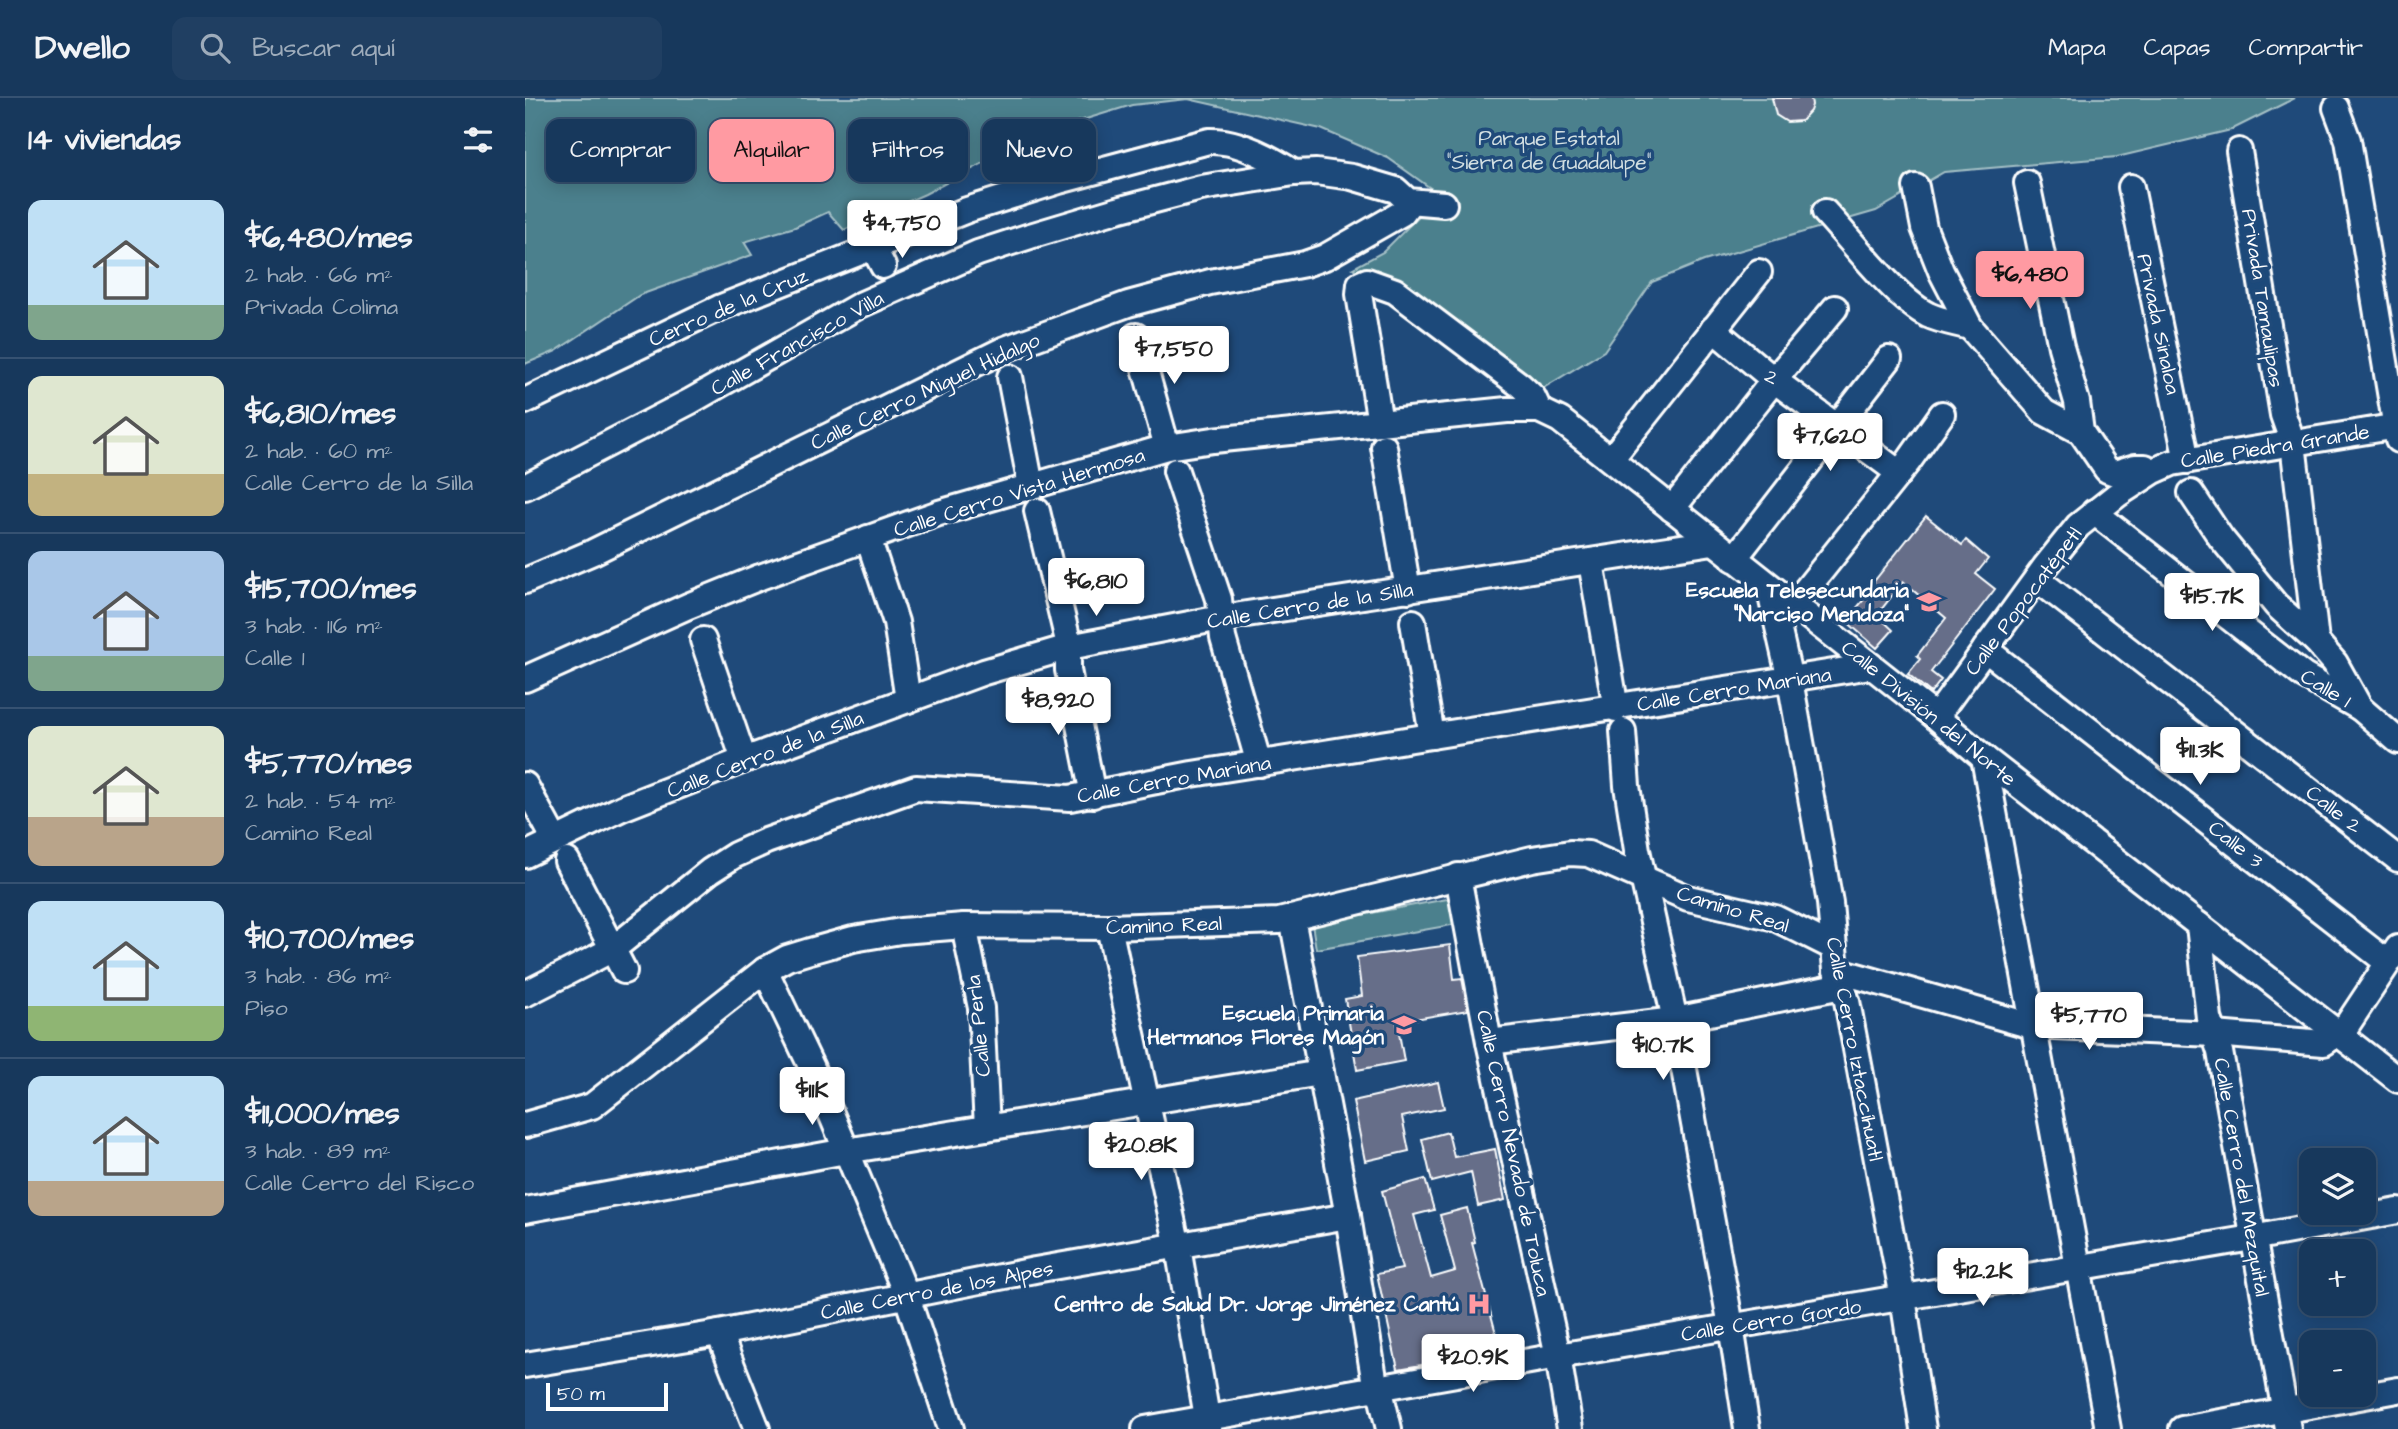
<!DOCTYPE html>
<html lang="es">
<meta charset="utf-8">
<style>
body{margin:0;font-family:"Architects Daughter",sans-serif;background:#203f62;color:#f1f3f6;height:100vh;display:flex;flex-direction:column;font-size:26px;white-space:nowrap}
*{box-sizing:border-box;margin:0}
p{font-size:23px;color:#9eacbb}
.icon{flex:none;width:38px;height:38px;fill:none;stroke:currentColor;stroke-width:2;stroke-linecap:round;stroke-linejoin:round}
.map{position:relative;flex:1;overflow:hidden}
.side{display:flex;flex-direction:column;background:#17385c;width:525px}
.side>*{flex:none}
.banner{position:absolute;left:21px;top:21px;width:665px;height:63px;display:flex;gap:14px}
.buttons{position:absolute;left:1774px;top:1050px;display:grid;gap:14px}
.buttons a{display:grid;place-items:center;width:77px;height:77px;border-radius:14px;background:#17385c;box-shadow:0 4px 18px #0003,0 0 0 2px #365272;font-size:35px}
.scale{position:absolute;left:21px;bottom:18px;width:122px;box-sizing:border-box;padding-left:7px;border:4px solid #fff;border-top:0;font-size:19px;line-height:24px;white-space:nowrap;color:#fff;-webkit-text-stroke:5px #1f4a7a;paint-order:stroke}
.price{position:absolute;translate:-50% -60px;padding:0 16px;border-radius:7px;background:#fff;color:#222;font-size:23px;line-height:46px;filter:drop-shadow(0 2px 4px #0008)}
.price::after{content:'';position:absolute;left:50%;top:42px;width:21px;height:16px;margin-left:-10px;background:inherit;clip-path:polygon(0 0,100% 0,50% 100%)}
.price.current{background:#ff9aa2;color:#111}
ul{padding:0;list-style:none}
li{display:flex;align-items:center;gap:21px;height:175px;padding:0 28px}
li+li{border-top:2px solid #365272}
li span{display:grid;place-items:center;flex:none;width:196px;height:140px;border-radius:14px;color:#555}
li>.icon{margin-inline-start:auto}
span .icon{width:84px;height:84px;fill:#fffc;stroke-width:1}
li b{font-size:30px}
h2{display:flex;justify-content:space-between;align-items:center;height:84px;padding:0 28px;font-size:30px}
.tag{padding:0 24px;border-radius:14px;background:#17385c;box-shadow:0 4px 18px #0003,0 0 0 2px #365272;font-size:24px;line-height:63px}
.tag.current{background:#ff9aa2;color:#111}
header{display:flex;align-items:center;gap:42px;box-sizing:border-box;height:98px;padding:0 35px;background:#17385c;border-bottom:2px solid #365272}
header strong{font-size:33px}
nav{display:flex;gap:38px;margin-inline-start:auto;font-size:24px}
.search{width:490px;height:63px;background:#203f62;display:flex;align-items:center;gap:18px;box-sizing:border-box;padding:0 24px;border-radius:14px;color:#9eacbb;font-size:26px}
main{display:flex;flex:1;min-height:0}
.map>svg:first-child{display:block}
</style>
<header>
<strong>Dwello</strong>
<div class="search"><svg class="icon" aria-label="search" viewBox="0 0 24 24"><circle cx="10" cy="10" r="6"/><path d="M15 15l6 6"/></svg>Buscar aquí</div>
<nav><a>Mapa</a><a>Capas</a><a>Compartir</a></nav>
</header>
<main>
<section class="side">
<h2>14 viviendas<svg class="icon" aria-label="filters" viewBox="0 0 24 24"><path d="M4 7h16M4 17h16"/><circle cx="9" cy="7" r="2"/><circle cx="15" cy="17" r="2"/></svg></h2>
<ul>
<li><span style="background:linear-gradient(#bfe0f5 75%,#7fa58c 0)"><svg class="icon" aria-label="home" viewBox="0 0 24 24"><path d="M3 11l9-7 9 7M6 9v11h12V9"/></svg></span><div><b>$6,480/mes</b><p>2 hab. · 66 m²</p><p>Privada Colima</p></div></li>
<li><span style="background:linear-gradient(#dfe7d0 70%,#c2b280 0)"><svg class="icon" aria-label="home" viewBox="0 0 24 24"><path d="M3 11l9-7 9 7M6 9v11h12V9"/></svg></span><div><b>$6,810/mes</b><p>2 hab. · 60 m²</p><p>Calle Cerro de la Silla</p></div></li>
<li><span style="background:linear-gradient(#a9c7e8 75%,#7fa58c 0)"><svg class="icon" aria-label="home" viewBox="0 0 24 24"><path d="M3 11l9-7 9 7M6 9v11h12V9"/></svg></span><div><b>$15,700/mes</b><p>3 hab. · 116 m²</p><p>Calle 1</p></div></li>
<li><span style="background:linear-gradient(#dfe7d0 65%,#b9a48a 0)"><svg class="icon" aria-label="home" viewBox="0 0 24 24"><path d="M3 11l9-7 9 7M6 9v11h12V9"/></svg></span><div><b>$5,770/mes</b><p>2 hab. · 54 m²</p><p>Camino Real</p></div></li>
<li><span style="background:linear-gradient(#bfe0f5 75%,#8fb573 0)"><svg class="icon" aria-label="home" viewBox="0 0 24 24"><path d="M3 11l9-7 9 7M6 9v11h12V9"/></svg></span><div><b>$10,700/mes</b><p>3 hab. · 86 m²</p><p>Piso</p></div></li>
<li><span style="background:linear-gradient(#bfe0f5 75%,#b9a48a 0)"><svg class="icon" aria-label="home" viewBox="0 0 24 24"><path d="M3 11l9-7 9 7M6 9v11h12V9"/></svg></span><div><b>$11,000/mes</b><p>3 hab. · 89 m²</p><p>Calle Cerro del Risco</p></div></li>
</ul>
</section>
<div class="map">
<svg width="1873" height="1331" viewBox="0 0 1873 1331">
<rect width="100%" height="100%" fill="#1f4a7a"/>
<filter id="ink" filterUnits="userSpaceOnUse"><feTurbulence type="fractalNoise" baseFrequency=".0143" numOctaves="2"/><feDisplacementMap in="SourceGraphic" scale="14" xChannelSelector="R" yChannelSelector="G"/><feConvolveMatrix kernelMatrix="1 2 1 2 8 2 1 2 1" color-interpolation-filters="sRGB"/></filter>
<g filter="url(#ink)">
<!-- green -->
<g fill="#4b808d" stroke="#a5c0c6" stroke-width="2">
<path d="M0,0H1770L1706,32L1592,59L1419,74L1351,113L1179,163L1127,184L1079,253L1010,295L828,170L858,154L915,97L863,60L796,31L663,1L607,7L515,35L400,96L319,132L303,114L270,129L219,144L227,157L115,197L31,253L0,266Z"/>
<path d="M933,799L938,825L791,851L787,826Z"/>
</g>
<!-- building -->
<g fill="#666e89" stroke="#fff" stroke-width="2">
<path d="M1247,0H1286L1287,7L1285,13L1276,23L1262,24L1251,17Z"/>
<path d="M1401,418L1437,447L1441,442L1463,461L1451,476L1470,491L1406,574L1416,582L1406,595L1383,576L1395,561L1392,558L1421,520L1378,484L1352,517L1368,532L1352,550L1321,523L1346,493L1343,491Z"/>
<path d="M925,847L929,881L937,880L943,912L872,924L879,963L832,972L820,901L837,898L832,859Z"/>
<path d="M913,984L919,1010L877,1019L884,1053L840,1063L828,1003Z"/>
<path d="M923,1034L929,1059L970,1051L980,1102L953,1108L946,1074L907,1084L897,1041Z"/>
<path d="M900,1081L909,1112L889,1117L906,1180L930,1173L915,1117L942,1110L950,1144L947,1145L973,1243L913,1259L914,1264L873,1271L852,1176L877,1171L857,1093Z"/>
</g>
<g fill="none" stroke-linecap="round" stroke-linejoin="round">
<!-- minor casing -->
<g stroke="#fff" stroke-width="30">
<g id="minor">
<path d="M1811,10L1823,42L1873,342"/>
<path d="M1714,53L1758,317L1768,345L1791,543"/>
<path d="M1502,85L1536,249L1552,304L1556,334"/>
<path d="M1391,89L1399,130L1416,173L1445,229L1519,314L1556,334L1582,372L1590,375L1610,369H1620L1628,373"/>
<path d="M1606,89L1662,363"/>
<path d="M1300,114C1326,142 1371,201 1403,217C1416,223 1431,225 1445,229"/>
<path d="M348,149L358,168"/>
<path d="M1188,231L1249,282L1374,375"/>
<path d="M611,238L642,349"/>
<path d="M485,279L506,388"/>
<path d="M0,303L194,210L442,112L534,83L684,43C712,42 746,60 769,75"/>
<path d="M855,325L834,196L835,186L842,183L870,193L995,287L1008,299L1014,312L1035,322L1411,619L1459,660L1873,982"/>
<path d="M859,349L883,492"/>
<path d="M1086,361L1234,174"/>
<path d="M651,373L694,501L698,540L734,666"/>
<path d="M0,389L166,303L335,207L453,155L505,138L592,112L676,90L769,75L791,74L827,79L871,92L883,103L919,106"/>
<path d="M1666,395L1696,440L1751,507L1791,543L1810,565L1835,610L1873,643"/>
<path d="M1147,411L1249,282L1310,210"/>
<path d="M512,413L543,543V572L568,697"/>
<path d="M1569,414L1779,578L1835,610"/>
<path d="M343,440L371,524L383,602"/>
<path d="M1209,461L1364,261"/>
<path d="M1066,464L1091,611"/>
<path d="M1512,481L1873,761"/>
<path d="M0,483L68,454L480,251L603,206L685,184L780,166L800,159L877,115L883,107V103"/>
<path d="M1244,489L1265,582L1305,805L1311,872L1322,903L1378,1200L1398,1331"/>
<path d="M1268,508L1383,364L1417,316"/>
<path d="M888,524L907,638"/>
<path d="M178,542L219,662"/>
<path d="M1460,551L1862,864"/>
<path d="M0,581L163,508L235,479L414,415L642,349L688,342L982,312H1014"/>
<path d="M1411,619L1520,469L1553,428L1592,397L1629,373L1647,365L1873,328"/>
<path d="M1098,633L1102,688L1112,752L1150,922L1206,1228L1222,1331"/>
<path d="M1459,660L1583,1331"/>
<path d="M0,687L30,742"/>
<path d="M0,757L97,710L219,662L459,574L544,549L696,520L1188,444"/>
<path d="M42,763L99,873"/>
<path d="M933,778L964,944L1033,1258L1045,1331"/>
<path d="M767,820L823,1118L849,1280L857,1301L864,1331"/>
<path d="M1674,827L1684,920L1695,954L1763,1331"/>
<path d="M439,828L456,910L462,1030"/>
<path d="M584,829L653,1149L684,1331"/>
<path d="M240,872L287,970L381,1196L426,1331"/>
<path d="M1311,872L1507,928L1690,936L1799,945L1820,930L1873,850"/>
<path d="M0,896L88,851L185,773L210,757L241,743L391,690L545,700L667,676L1346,568"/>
<path d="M964,944L1150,922L1317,888"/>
<path d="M0,1027L67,1008L240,872L262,860L285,853L328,841L376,833L439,828L584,829L754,823L1007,761L1045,755L1063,756L1163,800L1250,820L1308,849"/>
<path d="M0,1112L321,1053L796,975"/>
<path d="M194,1235L232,1331"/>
<path d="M0,1267L194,1235L510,1172L823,1118"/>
<path d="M620,1331L1033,1258L1727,1140L1873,1113"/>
<path d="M1657,1331L1873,1292"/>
</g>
</g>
<!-- minor -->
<use href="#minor" stroke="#1f4a7a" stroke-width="24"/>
</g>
</g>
<!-- icons -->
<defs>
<g id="school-bare" transform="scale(1.89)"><path d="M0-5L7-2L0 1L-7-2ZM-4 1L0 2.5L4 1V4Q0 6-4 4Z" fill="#ff9aa2" stroke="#1f4a7a" stroke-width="2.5" paint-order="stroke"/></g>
<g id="hospital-bare" transform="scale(1.89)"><path d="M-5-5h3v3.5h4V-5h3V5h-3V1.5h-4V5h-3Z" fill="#ff9aa2" stroke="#1f4a7a" stroke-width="2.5" paint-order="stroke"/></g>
</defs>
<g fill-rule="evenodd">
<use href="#school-bare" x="1404" y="504"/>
<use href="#school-bare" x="879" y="927"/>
<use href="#hospital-bare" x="954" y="1206"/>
</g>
<g text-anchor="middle" stroke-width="7" stroke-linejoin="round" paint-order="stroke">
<!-- park labels -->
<g font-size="21" fill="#d2dfe2" stroke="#1f4a7a">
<text x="1024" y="47">Parque Estatal<tspan x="1024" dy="24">"Sierra de Guadalupe"</tspan></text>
</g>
<!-- street labels -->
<g font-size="21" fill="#fff" stroke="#1f4a7a">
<text transform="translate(1738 200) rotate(81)" y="7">Privada Tamaulipas</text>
<text transform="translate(203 209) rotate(-23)" y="7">Cerro de la Cruz</text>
<text transform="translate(1634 226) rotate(78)" y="7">Privada Sinaloa</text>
<text transform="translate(272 245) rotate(-29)" y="7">Calle Francisco Villa</text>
<text transform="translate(1247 279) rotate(39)" y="7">2</text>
<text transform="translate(400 293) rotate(-25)" y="7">Calle Cerro Miguel Hidalgo</text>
<text transform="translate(1750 348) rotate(-9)" y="7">Calle Piedra Grande</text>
<text transform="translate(494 394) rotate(-17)" y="7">Calle Cerro Vista Hermosa</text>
<text transform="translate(1498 503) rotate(-53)" y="7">Calle Popocatépetl</text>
<text transform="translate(785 507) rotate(-9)" y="7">Calle Cerro de la Silla</text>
<text transform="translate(1801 590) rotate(31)" y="7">Calle 1</text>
<text transform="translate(1209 591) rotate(-9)" y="7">Calle Cerro Mariana</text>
<text transform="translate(1404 615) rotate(39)" y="7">Calle División del Norte</text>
<text transform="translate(240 656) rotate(-21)" y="7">Calle Cerro de la Silla</text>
<text transform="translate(649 681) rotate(-10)" y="7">Calle Cerro Mariana</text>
<text transform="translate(1809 711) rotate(38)" y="7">Calle 2</text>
<text transform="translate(1711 746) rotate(38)" y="7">Calle 3</text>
<text transform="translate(1208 811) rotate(17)" y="7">Camino Real</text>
<text transform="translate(639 827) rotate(-2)" y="7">Camino Real</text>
<text transform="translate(453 928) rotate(-96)" y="7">Calle Perla</text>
<text transform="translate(1330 951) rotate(79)" y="7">Calle Cerro Iztaccíhuatl</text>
<text transform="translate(989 1055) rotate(78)" y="7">Calle Cerro Nevado de Toluca</text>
<text transform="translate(1717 1079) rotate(80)" y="7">Calle Cerro del Mezquital</text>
<text transform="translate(412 1192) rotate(-11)" y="7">Calle Cerro de los Alpes</text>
<text transform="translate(1246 1222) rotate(-9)" y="7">Calle Cerro Gordo</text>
</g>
<!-- poi labels -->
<g font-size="21" font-weight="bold" fill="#fff" stroke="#1f4a7a" text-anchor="end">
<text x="1384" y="499">Escuela Telesecundaria<tspan x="1384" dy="24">"Narciso Mendoza"</tspan></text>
<text x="859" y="922">Escuela Primaria<tspan x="859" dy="24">Hermanos Flores Magón</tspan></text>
<text x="934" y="1213">Centro de Salud Dr. Jorge Jiménez Cantú</text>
</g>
</g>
</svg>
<div class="buttons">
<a><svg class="icon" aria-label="layers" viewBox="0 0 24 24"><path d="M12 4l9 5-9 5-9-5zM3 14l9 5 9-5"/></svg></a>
<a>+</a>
<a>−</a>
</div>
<div class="scale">50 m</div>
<b class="price" style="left:377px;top:162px">$4,750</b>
<b class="price current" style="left:1505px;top:213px">$6,480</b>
<b class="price" style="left:649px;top:288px">$7,550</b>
<b class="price" style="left:1305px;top:375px">$7,620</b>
<b class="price" style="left:571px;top:520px">$6,810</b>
<b class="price" style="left:1687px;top:535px">$15.7K</b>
<b class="price" style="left:533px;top:639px">$8,920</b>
<b class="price" style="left:1675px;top:689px">$11.3K</b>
<b class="price" style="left:1564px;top:954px">$5,770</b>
<b class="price" style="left:1138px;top:984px">$10.7K</b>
<b class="price" style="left:287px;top:1029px">$11K</b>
<b class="price" style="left:616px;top:1084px">$20.8K</b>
<b class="price" style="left:1458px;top:1210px">$12.2K</b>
<b class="price" style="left:948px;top:1296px">$20.9K</b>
<div class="banner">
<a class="tag">Comprar</a>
<a class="tag current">Alquilar</a>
<a class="tag">Filtros</a>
<a class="tag">Nuevo</a>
</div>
</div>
</main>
